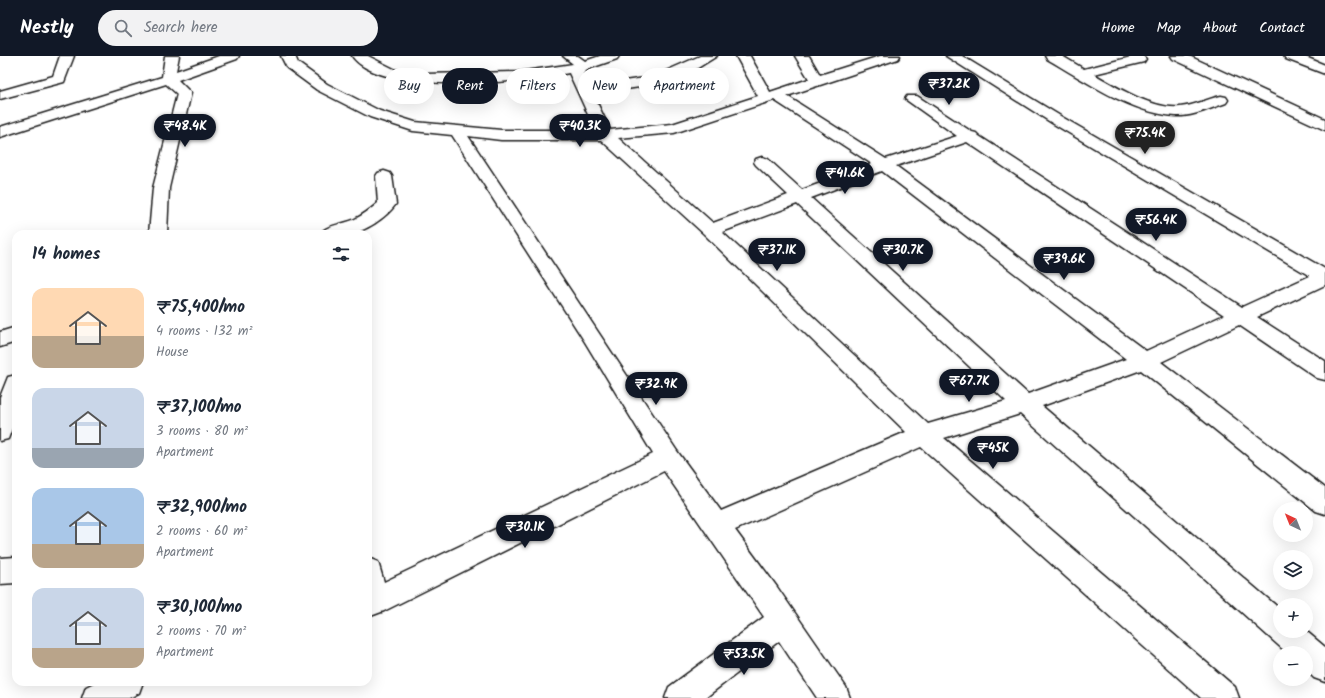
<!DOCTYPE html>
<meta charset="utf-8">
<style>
body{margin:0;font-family:Kalam,sans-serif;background:#f2f2f3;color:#1f2937;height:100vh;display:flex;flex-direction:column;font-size:15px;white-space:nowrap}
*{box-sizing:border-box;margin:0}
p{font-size:13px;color:#747a83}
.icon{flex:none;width:22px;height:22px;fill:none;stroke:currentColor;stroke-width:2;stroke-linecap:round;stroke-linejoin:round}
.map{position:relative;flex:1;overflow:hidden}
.side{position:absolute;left:12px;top:174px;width:360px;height:456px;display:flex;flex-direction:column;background:#fff;border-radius:12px;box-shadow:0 4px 16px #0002}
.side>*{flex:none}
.hud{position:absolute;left:384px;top:12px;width:380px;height:36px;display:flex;gap:8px}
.needle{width:26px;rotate:317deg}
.fabs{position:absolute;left:1273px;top:446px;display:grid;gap:8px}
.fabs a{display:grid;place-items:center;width:40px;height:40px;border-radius:50%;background:#fff;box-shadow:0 4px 16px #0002;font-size:20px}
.price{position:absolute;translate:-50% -34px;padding:0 9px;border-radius:14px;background:#111827;color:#fff;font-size:13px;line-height:26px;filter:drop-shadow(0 1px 2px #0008)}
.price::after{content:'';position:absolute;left:50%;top:24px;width:12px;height:9px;margin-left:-6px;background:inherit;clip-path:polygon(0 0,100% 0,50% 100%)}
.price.current{background:#222;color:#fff}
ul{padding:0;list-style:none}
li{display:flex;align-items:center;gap:12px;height:100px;padding:0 20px}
li span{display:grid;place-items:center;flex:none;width:112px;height:80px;border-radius:12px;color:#555}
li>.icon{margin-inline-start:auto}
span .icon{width:48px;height:48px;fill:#fffc;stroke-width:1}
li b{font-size:17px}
h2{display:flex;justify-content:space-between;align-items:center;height:48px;padding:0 20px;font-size:17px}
.pill{padding:0 14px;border-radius:18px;background:#fff;box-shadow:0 4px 16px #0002;font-size:14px;line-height:36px}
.pill.current{background:#111827;color:#fff}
header{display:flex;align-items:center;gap:24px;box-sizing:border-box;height:56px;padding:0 20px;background:#111827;color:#fff}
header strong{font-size:19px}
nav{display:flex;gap:22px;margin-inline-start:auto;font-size:14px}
.search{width:280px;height:36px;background:#f2f2f3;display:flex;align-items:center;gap:10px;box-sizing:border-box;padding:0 14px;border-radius:22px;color:#747a83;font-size:15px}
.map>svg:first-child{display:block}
</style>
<header>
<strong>Nestly</strong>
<div class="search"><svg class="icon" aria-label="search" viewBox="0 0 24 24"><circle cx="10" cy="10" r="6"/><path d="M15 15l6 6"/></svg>Search here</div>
<nav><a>Home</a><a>Map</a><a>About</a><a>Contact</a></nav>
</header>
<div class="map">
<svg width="1325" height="642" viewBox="0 0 1325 642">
<rect width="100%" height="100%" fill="#fff"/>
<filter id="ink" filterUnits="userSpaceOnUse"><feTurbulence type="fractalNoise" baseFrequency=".025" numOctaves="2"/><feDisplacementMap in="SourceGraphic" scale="8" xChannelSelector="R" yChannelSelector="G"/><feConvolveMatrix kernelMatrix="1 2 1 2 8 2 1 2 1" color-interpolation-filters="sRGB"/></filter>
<g filter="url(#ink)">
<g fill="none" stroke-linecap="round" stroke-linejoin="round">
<!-- street casing -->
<g stroke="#1c1c1c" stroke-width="3">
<g id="street">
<path d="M60,0H74L64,26L0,43V35L53,20Z"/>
<path d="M165,0H179L176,15L219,0H239L237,3L178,24L191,37L169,132L167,178H149L153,132L177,38L166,28L0,81V71L162,21Z"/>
<path d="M281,0H295L298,7L327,28L380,55L415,66L501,74H595L569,17C526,26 380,41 352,0H368L396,14L425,18L518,16L573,8L563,0H578L585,5L600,0H619L617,3L588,13L583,18L589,30L652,21L700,0H717L696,13L660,28L593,38L610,74L672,68L758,40L736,0H750L770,36L809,23L795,0H809L820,19L880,0H900L898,3L787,40L886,103L957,80L905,43L907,40H917L972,76L976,77L979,80L1242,251L1310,220L1052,67L946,0H962L1062,61L1325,213V229L1257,261L1325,305V324L1317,322L1239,269L1161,306L1325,432V458L1316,455L1141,314L1042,350L1280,553V575H1306L1325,591V626L1314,622L1306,614V597H1287L1020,358L944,382L1235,631L1239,642H1201L921,391L735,474L777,531L846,631L850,642H817L779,585L705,642H665L669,631L764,561L664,415L384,555L368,561V502L378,506L384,526L653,398L585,286L452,79L413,75L370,61L317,34L287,12ZM774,44L872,108L802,134L768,103L762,101L756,103L754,106L756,109L788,139L713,167L618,82L674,77ZM468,80L501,84H601L704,178L906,376L721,455L677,395ZM967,86L1224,259L1146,295L896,110ZM882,115L1126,303L1028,338L811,142ZM797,148L1006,345L928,368L722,176Z"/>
<path d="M1045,0H1062L1084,13L1135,0H1143L1146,3L1144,6L1094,18C1116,31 1154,54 1180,51C1194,50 1207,43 1221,40L1226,41L1228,44L1226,47C1211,52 1192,61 1176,60C1132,58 1084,24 1047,3Z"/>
<path d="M1171,0H1189L1325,63V74L1173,3Z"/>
<path d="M1284,0H1303L1325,9V18L1286,3Z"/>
<path d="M384,115L390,117L392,120L396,148C386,162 365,176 348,178C339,179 329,178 320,178C326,169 345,168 355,163C363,159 371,153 378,147L376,120L378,117Z"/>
<path d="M16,271V286L0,291V276Z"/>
<path d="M16,319V362L8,383L0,385V341L8,321Z"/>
<path d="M16,501V527L0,528V502Z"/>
<path d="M96,626H143L139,637L129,642H82L86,631Z"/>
</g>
</g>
<!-- street -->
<use href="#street" fill="#fff" fill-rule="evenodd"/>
</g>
</g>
</svg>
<div class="fabs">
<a><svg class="needle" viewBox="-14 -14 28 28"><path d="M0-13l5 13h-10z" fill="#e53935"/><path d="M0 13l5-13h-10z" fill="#747a83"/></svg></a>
<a><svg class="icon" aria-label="layers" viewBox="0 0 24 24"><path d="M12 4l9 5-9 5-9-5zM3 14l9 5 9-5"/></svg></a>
<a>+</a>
<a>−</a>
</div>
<b class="price" style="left:949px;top:50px">₹37.2K</b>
<b class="price" style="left:185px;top:92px">₹48.4K</b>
<b class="price" style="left:580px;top:92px">₹40.3K</b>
<b class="price current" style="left:1145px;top:99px">₹75.4K</b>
<b class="price" style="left:845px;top:139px">₹41.6K</b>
<b class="price" style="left:1156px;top:186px">₹56.4K</b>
<b class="price" style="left:777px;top:216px">₹37.1K</b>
<b class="price" style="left:903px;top:216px">₹30.7K</b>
<b class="price" style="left:1064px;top:225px">₹39.6K</b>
<b class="price" style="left:969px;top:347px">₹67.7K</b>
<b class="price" style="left:656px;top:350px">₹32.9K</b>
<b class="price" style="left:993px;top:414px">₹45K</b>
<b class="price" style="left:525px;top:493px">₹30.1K</b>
<b class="price" style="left:744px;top:620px">₹53.5K</b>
<div class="hud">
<a class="pill">Buy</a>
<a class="pill current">Rent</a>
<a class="pill">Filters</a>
<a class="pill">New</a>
<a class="pill">Apartment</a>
</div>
<section class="side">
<h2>14 homes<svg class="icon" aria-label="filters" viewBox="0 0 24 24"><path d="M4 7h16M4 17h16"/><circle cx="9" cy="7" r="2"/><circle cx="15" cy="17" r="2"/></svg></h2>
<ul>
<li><span style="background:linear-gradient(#ffd9b3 60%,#b9a48a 0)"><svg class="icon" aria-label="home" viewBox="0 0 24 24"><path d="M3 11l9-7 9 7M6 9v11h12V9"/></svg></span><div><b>₹75,400/mo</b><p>4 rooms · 132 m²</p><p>House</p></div></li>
<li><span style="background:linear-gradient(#c9d6e8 75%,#9aa5b1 0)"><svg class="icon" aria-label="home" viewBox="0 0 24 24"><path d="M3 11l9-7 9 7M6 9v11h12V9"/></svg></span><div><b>₹37,100/mo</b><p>3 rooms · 80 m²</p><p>Apartment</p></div></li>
<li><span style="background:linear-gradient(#a9c7e8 70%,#b9a48a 0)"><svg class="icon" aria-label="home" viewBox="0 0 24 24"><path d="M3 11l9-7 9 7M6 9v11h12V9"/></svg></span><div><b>₹32,900/mo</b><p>2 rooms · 60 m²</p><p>Apartment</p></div></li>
<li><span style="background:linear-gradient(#c9d6e8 75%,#b9a48a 0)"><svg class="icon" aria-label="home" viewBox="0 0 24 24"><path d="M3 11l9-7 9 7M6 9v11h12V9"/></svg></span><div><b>₹30,100/mo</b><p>2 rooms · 70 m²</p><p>Apartment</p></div></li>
</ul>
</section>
</div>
